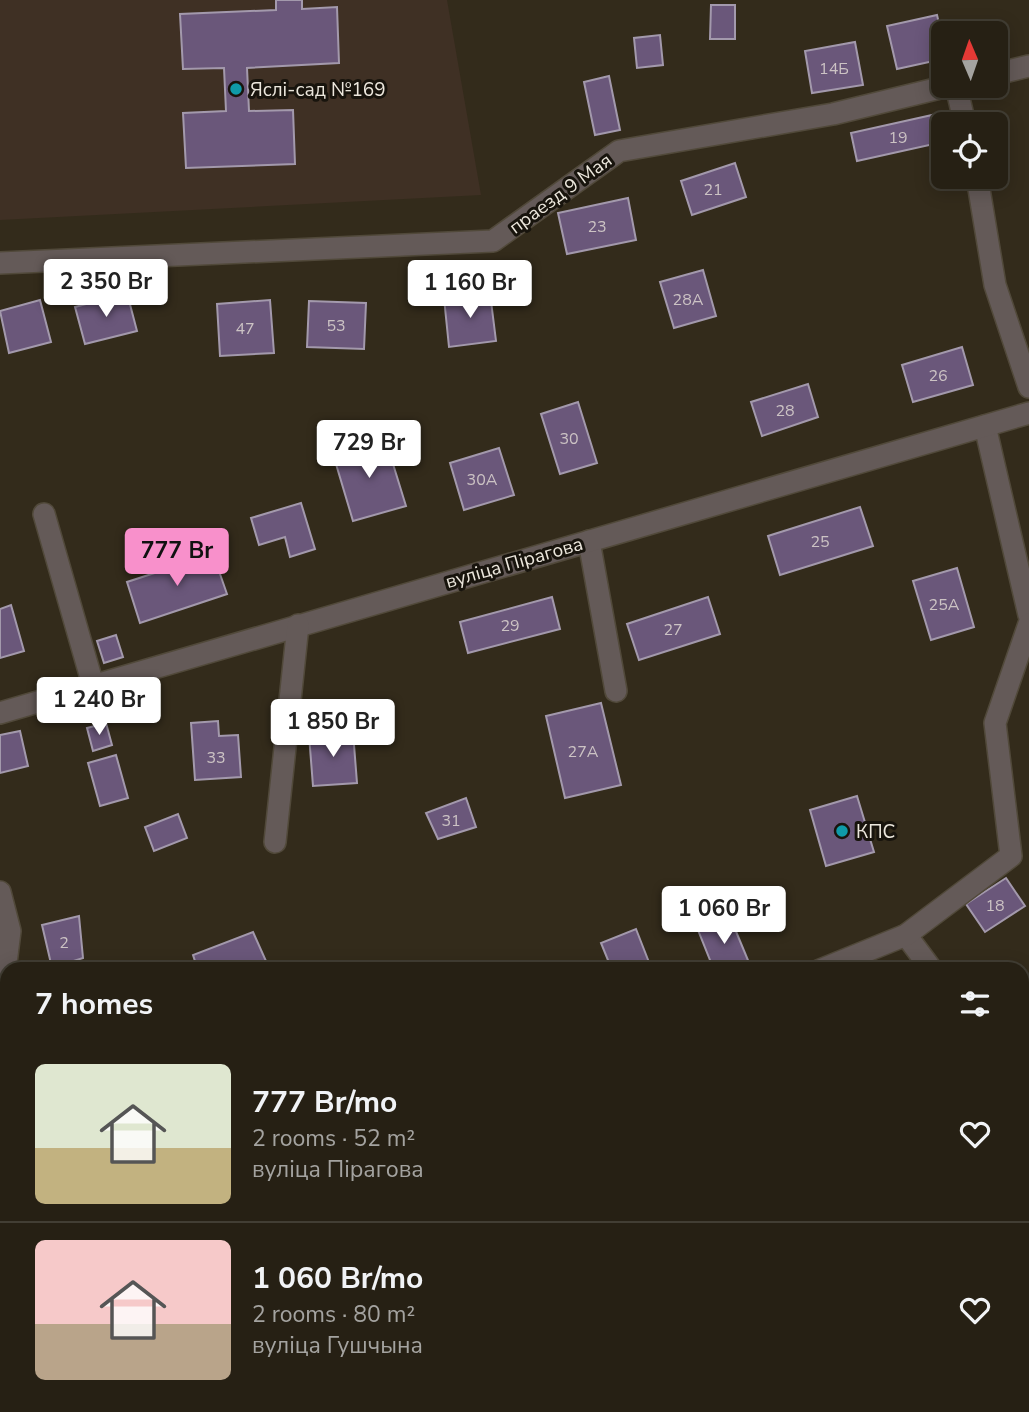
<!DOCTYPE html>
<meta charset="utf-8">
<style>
body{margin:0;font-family:"Nunito Sans",sans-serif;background:#322d22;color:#f1f3f6;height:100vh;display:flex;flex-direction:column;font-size:26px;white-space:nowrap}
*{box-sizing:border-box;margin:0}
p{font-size:23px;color:#a4a3a0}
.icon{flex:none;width:38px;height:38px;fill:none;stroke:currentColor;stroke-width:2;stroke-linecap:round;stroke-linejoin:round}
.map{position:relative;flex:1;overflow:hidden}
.side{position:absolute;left:0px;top:962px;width:1029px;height:450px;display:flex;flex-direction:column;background:#262014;border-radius:21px 21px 0 0;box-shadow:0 4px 18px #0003,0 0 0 2px #423e34}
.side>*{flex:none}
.needle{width:46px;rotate:358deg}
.controls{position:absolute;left:931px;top:21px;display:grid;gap:14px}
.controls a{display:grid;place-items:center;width:77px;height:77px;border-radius:10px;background:#262014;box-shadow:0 4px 18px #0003,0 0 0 2px #423e34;font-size:35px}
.price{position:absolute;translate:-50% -60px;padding:0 16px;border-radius:7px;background:#fff;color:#222;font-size:23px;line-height:46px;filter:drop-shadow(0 2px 4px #0008)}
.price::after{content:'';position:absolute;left:50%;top:42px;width:21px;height:16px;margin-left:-10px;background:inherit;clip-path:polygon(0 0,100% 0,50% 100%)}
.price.active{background:#f890cb;color:#111}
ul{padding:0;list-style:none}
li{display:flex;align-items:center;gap:21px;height:175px;padding:0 35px}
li+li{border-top:2px solid #423e34}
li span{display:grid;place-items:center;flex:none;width:196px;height:140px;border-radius:10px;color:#555}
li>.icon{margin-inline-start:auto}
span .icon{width:84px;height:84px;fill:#fffc;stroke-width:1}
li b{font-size:30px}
h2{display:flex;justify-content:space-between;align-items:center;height:84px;padding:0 35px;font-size:30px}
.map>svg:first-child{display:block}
</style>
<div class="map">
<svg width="1029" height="1412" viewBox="0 0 1029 1412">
<rect width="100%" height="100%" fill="#332b1b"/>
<!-- education -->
<path fill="#3f3024" d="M0,0H447L481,195L0,220Z"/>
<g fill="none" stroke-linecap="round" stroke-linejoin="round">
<!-- stream -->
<path stroke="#05112d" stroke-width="8" d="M701,1405V1412"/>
</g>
<!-- building -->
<g fill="#6a577a" stroke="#a399ac" stroke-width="2">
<path d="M276,0H302V9L337,7L339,63L247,68L249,111L293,110L295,164L186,168L183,113L226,111L224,68L183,69L180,14L276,10Z"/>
<path d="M711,5H735V39H710Z"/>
<path d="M937,15L943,40V59L897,69L887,26Z"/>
<path d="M660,35L663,65L637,68L634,38Z"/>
<path d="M855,42L863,85L812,93L805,51Z"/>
<path d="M609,76L620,130L595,135L584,82Z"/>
<path d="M950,111L953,124H943V142L857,161L851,133Z"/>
<path d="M735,163L746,197L692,215L681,181Z"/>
<path d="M628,198L636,240L567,254L558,213Z"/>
<path d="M703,270L716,316L674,328L660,282Z"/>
<path d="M127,293L137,331L85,344L75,307Z"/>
<path d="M490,293L496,341L449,347L444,298Z"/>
<path d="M40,300L51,342L9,353L0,311Z"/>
<path d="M270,300L274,353L220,356L217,304Z"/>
<path d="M309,301L366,303L364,349L307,347Z"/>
<path d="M962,347L973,385L913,402L902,365Z"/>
<path d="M808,384L818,417L762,436L751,402Z"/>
<path d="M578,402L597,463L560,474L541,414Z"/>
<path d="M385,438L406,506L353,521L333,454Z"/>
<path d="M499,448L514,495L464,510L450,463Z"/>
<path d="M301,503L315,549L290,557L285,537L259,545L251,518Z"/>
<path d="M860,507L873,546L780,575L768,536Z"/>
<path d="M213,554L227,594L140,623L127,582Z"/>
<path d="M957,568L974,627L931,640L913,581Z"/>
<path d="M552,597L560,629L468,653L460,622Z"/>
<path d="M708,597L720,634L639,660L627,624Z"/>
<path d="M11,605L24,651L0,658V609Z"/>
<path d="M116,635L123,657L104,663L97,641Z"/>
<path d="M601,703L621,785L565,798L546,716Z"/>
<path d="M218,721L219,736L238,735L241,777L195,780L191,723Z"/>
<path d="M106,723L112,745L93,751L87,728Z"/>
<path d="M20,731L28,766L0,773V735Z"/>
<path d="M353,732L357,783L313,786L309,735Z"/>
<path d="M116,755L128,798L100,806L88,763Z"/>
<path d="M857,796L874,852L826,866L810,810Z"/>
<path d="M466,798L476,827L438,839L426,813Z"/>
<path d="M178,814L187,838L154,851L145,827Z"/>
<path d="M1006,878L1025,906L985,932L966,904Z"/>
<path d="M79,916L83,958L52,968L42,925Z"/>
<path d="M730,917L750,965L739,970H714L698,930Z"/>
<path d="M636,929L652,970H612L601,943Z"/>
<path d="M253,932L270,970H198L193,955Z"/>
<path d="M1029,1172V1220L1022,1212V1178Z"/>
<path d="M371,1405H406L396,1412H375Z"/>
<path d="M730,1405H776L777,1407L769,1412H735Z"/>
</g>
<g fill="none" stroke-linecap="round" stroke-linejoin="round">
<!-- minor casing -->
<g stroke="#51493a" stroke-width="24">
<g id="minor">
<path d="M996,74L1029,66"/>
<path d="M956,86L965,124"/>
<path d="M977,177L995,285L1029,387"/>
<path d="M0,263L493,241L619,151L833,114L948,86"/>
<path d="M985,426L1029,615"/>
<path d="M44,514L93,685"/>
<path d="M589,541L616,691"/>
<path d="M0,713L1029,413"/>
<path d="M275,842L298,625"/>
<path d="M0,892L10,931L0,1011"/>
<path d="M906,935L932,970"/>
<path d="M820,970L906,935L1011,856L995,723L1029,624"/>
<path d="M0,1032L7,1050"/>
<path d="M1022,1092L1029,1101"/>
<path d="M0,1302L7,1299"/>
<path d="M1022,1340L1029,1334"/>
<path d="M145,1405L148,1412"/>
<path d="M866,1412L874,1405"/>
</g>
</g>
<!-- minor -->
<use href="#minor" stroke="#645a58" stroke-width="21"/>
</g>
<!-- markers -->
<g fill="#0f9aa8" stroke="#18140d" stroke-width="2.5">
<circle cx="236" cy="89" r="7"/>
<circle cx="842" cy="831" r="7"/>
</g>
<g text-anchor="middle" stroke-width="6" stroke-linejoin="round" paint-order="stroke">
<!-- number labels -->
<g font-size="16" fill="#ccc3c4">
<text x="834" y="74">14Б</text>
<text x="898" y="143">19</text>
<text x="713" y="195">21</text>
<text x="597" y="232">23</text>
<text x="688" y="305">28А</text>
<text x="336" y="331">53</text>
<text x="245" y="334">47</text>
<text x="938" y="381">26</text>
<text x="785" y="416">28</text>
<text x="569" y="444">30</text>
<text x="482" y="485">30А</text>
<text x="820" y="547">25</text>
<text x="944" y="610">25А</text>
<text x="510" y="631">29</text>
<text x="673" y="635">27</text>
<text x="583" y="757">27А</text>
<text x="216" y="763">33</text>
<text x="451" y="826">31</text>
<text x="995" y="911">18</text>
<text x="64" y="948">2</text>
</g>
<!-- poi labels -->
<g font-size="19" fill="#ece7dd" stroke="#18140d" text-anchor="start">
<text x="250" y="96">Яслі-сад №169</text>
<text x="856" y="838">КПС</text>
</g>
<!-- street labels -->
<g font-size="19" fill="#ece7dd" stroke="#18140d">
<text transform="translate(560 193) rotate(-36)" y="7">праезд 9 Мая</text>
<text transform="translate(514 562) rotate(-16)" y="7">вуліца Пірагова</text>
</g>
</g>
</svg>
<div class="controls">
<a><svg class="needle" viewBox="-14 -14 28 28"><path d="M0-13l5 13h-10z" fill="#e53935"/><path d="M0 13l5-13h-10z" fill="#a4a3a0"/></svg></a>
<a><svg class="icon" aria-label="locate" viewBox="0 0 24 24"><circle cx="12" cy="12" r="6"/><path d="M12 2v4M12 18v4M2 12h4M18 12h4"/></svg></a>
</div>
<b class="price" style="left:106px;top:319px">2 350 Br</b>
<b class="price" style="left:470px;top:320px">1 160 Br</b>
<b class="price" style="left:369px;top:480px">729 Br</b>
<b class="price active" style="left:177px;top:588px">777 Br</b>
<b class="price" style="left:99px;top:737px">1 240 Br</b>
<b class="price" style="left:333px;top:759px">1 850 Br</b>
<b class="price" style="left:724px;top:946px">1 060 Br</b>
<section class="side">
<h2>7 homes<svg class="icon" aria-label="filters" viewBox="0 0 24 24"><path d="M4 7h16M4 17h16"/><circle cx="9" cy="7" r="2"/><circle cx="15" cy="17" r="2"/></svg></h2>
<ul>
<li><span style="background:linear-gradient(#dfe7d0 60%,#c2b280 0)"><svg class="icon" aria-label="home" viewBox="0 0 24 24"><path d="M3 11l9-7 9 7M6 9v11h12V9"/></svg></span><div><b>777 Br/mo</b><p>2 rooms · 52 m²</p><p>вуліца Пірагова</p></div><svg class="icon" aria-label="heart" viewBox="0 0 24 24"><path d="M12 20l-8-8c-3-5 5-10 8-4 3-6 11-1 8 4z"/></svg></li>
<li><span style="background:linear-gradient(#f6c9c9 60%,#b9a48a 0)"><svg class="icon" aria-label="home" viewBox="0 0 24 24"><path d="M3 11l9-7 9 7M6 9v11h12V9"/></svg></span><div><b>1 060 Br/mo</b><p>2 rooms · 80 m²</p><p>вуліца Гушчына</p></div><svg class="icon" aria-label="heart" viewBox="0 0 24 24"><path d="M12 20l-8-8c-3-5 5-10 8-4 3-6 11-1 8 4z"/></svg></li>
</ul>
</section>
</div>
